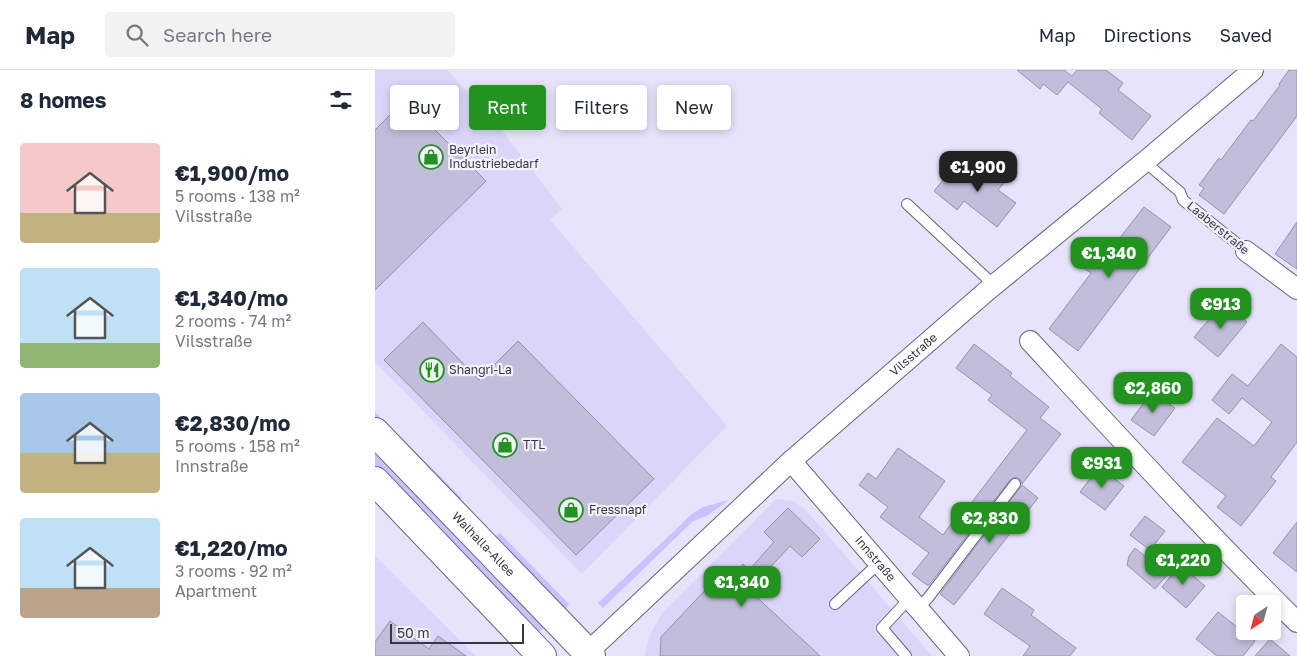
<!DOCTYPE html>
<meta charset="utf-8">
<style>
body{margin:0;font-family:"Golos Text",sans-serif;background:#f2f2f3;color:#1f2937;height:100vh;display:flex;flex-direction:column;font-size:19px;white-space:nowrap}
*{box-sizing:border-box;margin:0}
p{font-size:16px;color:#747a83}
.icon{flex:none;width:28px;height:28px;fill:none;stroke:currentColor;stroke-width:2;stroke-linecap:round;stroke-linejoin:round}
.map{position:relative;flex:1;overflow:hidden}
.side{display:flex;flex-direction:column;background:#fff;width:375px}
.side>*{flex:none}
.hud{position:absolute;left:15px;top:15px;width:475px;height:45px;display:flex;gap:10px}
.needle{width:32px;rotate:216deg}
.buttons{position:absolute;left:861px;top:525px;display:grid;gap:10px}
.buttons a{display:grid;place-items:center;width:45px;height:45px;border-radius:5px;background:#fff;box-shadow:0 2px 8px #0003;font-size:25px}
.scale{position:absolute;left:15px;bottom:12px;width:134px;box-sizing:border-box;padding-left:5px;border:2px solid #383641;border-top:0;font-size:14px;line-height:18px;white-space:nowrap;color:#383641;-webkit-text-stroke:4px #f3f2fe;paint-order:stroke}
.price{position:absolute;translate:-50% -42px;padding:0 11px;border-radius:10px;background:#21931e;color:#fff;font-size:16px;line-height:32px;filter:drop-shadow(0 1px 2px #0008)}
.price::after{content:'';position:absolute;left:50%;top:30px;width:15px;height:11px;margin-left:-8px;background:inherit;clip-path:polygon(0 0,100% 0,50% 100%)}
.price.selected{background:#222;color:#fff}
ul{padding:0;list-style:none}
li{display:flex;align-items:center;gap:15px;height:125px;padding:0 20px}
li span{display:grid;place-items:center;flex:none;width:140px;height:100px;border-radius:5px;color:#555}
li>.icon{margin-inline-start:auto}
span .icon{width:60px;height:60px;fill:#fffc;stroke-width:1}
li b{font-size:21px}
h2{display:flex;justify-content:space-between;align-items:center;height:60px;padding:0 20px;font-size:21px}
.chip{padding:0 18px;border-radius:5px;background:#fff;box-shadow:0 2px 8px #0003;font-size:18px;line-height:45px}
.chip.selected{background:#21931e;color:#fff}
header{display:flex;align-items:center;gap:30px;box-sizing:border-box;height:70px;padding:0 25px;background:#fff;border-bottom:1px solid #e0e1e3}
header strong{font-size:24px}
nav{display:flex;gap:28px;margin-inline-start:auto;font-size:18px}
.search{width:350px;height:45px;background:#f2f2f3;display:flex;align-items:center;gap:12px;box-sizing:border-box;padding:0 18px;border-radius:5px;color:#747a83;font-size:19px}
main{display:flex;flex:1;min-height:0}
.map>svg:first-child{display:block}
</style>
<header>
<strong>Map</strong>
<div class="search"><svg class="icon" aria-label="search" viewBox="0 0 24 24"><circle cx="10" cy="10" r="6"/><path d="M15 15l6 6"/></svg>Search here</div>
<nav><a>Map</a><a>Directions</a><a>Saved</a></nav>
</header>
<main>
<section class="side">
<h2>8 homes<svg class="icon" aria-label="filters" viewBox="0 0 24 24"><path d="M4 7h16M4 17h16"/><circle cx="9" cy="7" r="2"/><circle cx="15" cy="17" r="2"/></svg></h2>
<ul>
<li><span style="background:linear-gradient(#f6c9c9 70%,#c2b280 0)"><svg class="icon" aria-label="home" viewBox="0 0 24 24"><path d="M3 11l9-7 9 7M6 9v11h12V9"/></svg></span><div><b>€1,900/mo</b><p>5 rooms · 138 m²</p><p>Vilsstraße</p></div></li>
<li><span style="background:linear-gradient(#bfe0f5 75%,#8fb573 0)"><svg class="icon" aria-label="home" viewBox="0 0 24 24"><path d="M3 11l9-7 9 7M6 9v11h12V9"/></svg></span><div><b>€1,340/mo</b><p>2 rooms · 74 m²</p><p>Vilsstraße</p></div></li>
<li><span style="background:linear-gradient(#a9c7e8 60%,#c2b280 0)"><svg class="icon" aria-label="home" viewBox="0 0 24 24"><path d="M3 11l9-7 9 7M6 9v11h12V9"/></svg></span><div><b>€2,830/mo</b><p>5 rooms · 158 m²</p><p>Innstraße</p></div></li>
<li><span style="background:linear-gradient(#bfe0f5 70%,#b9a48a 0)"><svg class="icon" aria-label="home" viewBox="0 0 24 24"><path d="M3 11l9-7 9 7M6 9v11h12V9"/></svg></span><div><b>€1,220/mo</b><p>3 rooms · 92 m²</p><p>Apartment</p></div></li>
</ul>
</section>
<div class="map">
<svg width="922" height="586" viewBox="0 0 922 586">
<rect width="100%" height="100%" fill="#e6e3fa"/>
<!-- built -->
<g fill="#dbd5fa">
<path d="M0,0H72L123,55L187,139L175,150L352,356L207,504L0,292Z"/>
<path d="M401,429L418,431L430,439L557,586H270L274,567L287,543Z"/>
<path d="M0,486L101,586H0Z"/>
</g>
<!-- green -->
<g fill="#cbc1fc">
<path d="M0,342L87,428L81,434L0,353Z"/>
<path d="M0,381L169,558L164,562L48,439L0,395Z"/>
<path d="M354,430L333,445L317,452L228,538L223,533L318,443L328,437Z"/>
<path d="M125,463L194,534L189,541L138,494L121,466Z"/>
</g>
<!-- building -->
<g fill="#c1bdda" stroke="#9691ad">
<path d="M642,0H689L697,6L702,0H731L748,13L743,20L776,46L757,70L724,43L727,39L693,12L682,25L668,14L665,19Z"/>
<path d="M914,0H922V46L849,144L824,125L829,118L824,115L844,88L846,90L876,50L878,51L905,15L904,14Z"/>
<path d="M30,30L111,111L0,220V60Z"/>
<path d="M611,90L633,108L623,120L641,133L622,157L589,131L582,140L559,121L578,98L594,111Z"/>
<path d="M769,137L796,157L703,281L674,259L716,203L710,199L719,188L725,193Z"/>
<path d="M922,152V199L900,184Z"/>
<path d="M849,232L872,252L843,287L819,267Z"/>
<path d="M48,252L104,310L143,271L279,409L201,485L9,290Z"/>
<path d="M599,274L637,303L635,306L674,337L665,348L686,364L647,414L645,409L641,407L635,410L554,515H552L537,504L554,483L505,447L513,437L484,415L493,403L501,409L523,378L570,411L544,447L568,465L584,443L587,445L652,360L613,330L617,325L581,298Z"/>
<path d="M906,274L922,287V372L896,407L901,411L866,456L842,437L851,426L807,392L842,348L879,376L897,352L867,328L854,344L837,330L857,304L873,316Z"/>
<path d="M777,322L800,338L779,366L756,350Z"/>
<path d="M724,397L749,416L730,440L705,422Z"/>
<path d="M647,415L663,428L579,535L565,524Z"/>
<path d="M413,438L445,469L427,487L415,476L374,520L445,586H285L286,567L351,498L358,504L368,494L374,500L399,472L389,462Z"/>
<path d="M770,446L790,461L775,480L755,465Z"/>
<path d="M922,452V502L898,483Z"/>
<path d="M760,478L792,505L780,519L752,495L754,486Z"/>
<path d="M805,495L830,516L811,538L787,517Z"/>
<path d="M627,518L659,540L656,545L701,578L695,586H648L655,576L609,544Z"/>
<path d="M843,542L880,571L868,586H842L821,569Z"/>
<path d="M15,551L54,579L63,566L91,586H0V572Z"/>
<path d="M895,569L915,586H880Z"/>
</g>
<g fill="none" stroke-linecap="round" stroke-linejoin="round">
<!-- service casing -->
<g stroke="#68647d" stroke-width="12">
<g id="service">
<path d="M770,92L805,122L808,130L871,181"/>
<path d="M532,134L619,215"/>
<path d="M460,534L504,493"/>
<path d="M543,539L553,528L640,414"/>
<path d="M531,586L507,558L534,529"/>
</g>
</g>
<!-- minor casing -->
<g stroke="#68647d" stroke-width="22">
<g id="minor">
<path d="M871,181L922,219"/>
<path d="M655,271C743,366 830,461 922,552"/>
<path id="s1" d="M416,391L584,586"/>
<path id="s2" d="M213,582L416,391L613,220L773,89L878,0"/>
</g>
</g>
<!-- secondary casing -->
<g stroke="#68647d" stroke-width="30">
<g id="secondary">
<path id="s3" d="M0,362L216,586"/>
<path d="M0,411L167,586"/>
</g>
</g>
<!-- service -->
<use href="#service" stroke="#fff" stroke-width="10"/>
<!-- minor -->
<use href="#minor" stroke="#fff" stroke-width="20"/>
<!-- secondary -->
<use href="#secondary" stroke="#fff" stroke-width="28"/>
</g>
<!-- icons -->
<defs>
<g id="shop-ring" transform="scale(1.25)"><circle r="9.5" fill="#f3f2fe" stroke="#21931e" stroke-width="1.5"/><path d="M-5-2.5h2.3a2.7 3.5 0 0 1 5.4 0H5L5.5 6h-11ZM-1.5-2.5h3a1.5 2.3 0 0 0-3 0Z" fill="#21931e"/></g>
<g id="restaurant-ring" transform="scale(1.25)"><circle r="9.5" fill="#f3f2fe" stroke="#21931e" stroke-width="1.5"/><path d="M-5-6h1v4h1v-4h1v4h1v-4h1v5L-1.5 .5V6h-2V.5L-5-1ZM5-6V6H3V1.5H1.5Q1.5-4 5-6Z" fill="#21931e"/></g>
</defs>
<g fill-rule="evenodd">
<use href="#shop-ring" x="56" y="87"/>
<use href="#restaurant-ring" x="57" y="300"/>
<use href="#shop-ring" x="130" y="375"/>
<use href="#shop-ring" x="196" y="440"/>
</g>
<g text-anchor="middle" stroke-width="4.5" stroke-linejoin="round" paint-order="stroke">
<!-- poi labels -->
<g font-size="12" fill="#383641" stroke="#f3f2fe" text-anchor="start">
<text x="74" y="84">Beyrlein<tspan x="74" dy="14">Industriebedarf</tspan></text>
<text x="74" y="304">Shangri-La</text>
<text x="148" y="379">TTL</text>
<text x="214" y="444">Fressnapf</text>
</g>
<!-- street labels -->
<g font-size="12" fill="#383641" stroke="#f3f2fe">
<text transform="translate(843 158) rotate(39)" y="4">Laaberstraße</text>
<text dy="4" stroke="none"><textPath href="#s2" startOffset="441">Vilsstraße</textPath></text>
<text dy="4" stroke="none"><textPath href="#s3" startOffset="156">Walhalla-Allee</textPath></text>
<text dy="4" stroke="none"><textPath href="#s1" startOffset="129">Innstraße</textPath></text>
</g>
</g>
</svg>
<div class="buttons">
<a><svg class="needle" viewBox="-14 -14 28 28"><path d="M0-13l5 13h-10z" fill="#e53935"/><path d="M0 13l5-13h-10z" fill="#747a83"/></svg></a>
</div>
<div class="scale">50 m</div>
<b class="price selected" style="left:603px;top:123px">€1,900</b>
<b class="price" style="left:734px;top:209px">€1,340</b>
<b class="price" style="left:846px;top:260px">€913</b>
<b class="price" style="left:778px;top:344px">€2,860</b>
<b class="price" style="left:727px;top:419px">€931</b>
<b class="price" style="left:615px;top:474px">€2,830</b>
<b class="price" style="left:808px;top:516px">€1,220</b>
<b class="price" style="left:367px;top:538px">€1,340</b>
<div class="hud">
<a class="chip">Buy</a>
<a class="chip selected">Rent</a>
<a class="chip">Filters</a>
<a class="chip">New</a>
</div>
</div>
</main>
